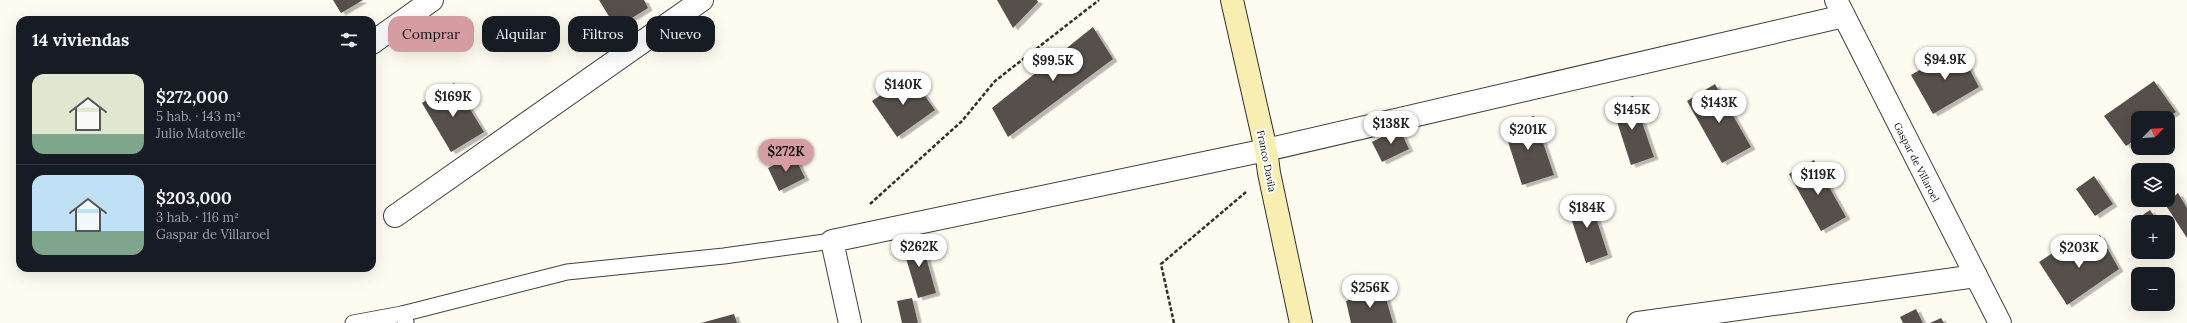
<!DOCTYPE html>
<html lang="es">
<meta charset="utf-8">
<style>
body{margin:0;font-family:Lora,serif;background:#20242c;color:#f1f3f6;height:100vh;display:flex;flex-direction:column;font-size:15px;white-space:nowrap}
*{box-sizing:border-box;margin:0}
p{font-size:13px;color:#9ea1a6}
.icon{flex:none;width:22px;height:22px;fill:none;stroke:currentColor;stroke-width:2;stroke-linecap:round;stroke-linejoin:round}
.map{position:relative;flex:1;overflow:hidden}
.drawer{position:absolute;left:16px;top:16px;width:360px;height:256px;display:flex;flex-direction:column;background:#171b24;border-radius:12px;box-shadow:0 4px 16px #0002}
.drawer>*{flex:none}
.hud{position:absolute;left:388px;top:16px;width:380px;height:36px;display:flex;gap:8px}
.needle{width:26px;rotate:66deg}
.buttons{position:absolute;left:2131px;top:111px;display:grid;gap:8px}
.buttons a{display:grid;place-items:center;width:44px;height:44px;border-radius:8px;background:#171b24;box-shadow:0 4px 16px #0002;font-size:20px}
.price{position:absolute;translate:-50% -34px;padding:0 9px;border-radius:14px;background:#fff;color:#222;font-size:13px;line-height:26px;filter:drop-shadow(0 1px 2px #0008)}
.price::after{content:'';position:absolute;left:50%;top:24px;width:12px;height:9px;margin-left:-6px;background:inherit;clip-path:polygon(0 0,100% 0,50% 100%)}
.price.selected{background:#d59ca2;color:#111}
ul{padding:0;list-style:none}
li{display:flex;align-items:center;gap:12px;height:100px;padding:0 16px}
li+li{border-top:1px solid #363941}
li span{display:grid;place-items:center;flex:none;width:112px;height:80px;border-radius:12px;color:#555}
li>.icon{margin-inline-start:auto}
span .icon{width:48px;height:48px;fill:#fffc;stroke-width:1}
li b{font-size:17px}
h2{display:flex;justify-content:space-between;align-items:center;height:48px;padding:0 16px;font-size:17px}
.pill{padding:0 14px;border-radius:12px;background:#171b24;box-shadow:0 4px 16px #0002;font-size:14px;line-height:36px}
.pill.selected{background:#d59ca2;color:#111}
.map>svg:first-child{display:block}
</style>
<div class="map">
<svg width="2187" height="323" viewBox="0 0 2187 323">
<defs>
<filter id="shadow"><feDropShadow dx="4.5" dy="2.5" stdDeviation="0" flood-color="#0004"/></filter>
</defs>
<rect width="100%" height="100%" fill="#fefbf0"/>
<!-- building -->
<g fill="#564f4b" filter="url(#shadow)">
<path d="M333,0H363L341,13Z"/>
<path d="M599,0H644L648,8L616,28Z"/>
<path d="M997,0H1037L1038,2L1013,28Z"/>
<path d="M1093,27L1113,59L1008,137L992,108Z"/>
<path d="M1958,48L1979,87L1933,114L1911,75Z"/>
<path d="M910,75L935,110L897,137L872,101Z"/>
<path d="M2154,81L2176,112L2166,118H2138V138L2126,146L2104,116Z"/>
<path d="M454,83L484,132L451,152L422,103Z"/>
<path d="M1715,84L1751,147L1722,163L1687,101Z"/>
<path d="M1633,96L1654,157L1631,165L1611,103Z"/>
<path d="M1534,116L1554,175L1522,185L1503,126Z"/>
<path d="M1399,128L1409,149L1382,162L1372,142Z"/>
<path d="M794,155L805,178L779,191L768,168Z"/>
<path d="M1814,160L1846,217L1821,231L1789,174Z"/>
<path d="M2094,176L2113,204L2095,216L2076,189Z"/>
<path d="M2178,193L2187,208V238L2165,204Z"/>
<path d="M1589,196L1608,255L1586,263L1566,203Z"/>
<path d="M2150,210L2158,222H2138V228L2134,221Z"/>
<path d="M2100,235L2119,269L2067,305L2039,262L2066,244L2073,254Z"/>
<path d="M921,239L936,293L918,298L902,245Z"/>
<path d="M1383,288L1393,323H1351L1346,301Z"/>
<path d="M912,298L918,323H902L897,301Z"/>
<path d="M1916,309L1923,323H1903L1900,317Z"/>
<path d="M734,314L737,323H701Z"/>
<path d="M1941,318L1944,323H1930Z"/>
</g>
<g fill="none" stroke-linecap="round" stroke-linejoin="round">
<!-- lane casing -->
<g stroke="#414141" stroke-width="17">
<g id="lane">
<path d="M402,314L567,272L724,256L832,241"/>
<path d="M353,323L402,314L406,322"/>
</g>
</g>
<!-- street casing -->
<g stroke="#414141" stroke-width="24">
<g id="street">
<path d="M1836,0L2000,323"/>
<path d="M372,43L432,0"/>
<path d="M395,216L702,0"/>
<path d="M850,323L832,241L1266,150L1844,16"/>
<path d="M1638,323L1976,276"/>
</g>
</g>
<!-- secondary casing -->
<g stroke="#303030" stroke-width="24">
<path id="secondary" d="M1232,0L1266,150L1269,173L1301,323"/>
</g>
<!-- path -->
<g stroke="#303030" stroke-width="2.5" stroke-dasharray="4 2" stroke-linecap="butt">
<path d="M870,204L962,121L995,81L1099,0"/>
<path d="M1174,323L1161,264L1246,192"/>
</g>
<!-- lane -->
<use href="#lane" stroke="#fff" stroke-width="15"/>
<!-- street -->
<use href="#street" stroke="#fff" stroke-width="22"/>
<!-- secondary -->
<use href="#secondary" stroke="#f8eeb1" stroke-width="22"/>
</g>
<g text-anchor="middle" stroke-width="4" stroke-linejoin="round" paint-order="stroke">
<!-- street labels -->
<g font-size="10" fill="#0e0e0e" stroke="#fff">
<text transform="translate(1267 161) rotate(79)" y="4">Franco Davila</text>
<text transform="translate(1917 162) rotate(63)" y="4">Gaspar de Villaroel</text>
</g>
</g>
</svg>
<div class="buttons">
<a><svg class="needle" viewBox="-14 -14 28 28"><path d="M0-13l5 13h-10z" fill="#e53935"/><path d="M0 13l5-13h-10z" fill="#9ea1a6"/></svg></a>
<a><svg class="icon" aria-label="layers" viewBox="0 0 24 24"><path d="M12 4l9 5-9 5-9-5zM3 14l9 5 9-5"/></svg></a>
<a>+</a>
<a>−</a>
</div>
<b class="price" style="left:1945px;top:81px">$94.9K</b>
<b class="price" style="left:1053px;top:82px">$99.5K</b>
<b class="price" style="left:903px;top:106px">$140K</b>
<b class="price" style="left:453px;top:118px">$169K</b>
<b class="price" style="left:1719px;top:124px">$143K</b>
<b class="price" style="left:1632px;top:131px">$145K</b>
<b class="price" style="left:1391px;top:145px">$138K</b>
<b class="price" style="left:1528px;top:151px">$201K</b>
<b class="price selected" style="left:786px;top:173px">$272K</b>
<b class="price" style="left:1818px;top:196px">$119K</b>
<b class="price" style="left:1587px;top:229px">$184K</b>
<b class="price" style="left:919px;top:268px">$262K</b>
<b class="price" style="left:2079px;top:269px">$203K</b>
<b class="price" style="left:1370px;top:309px">$256K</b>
<div class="hud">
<a class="pill selected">Comprar</a>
<a class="pill">Alquilar</a>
<a class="pill">Filtros</a>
<a class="pill">Nuevo</a>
</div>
<section class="drawer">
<h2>14 viviendas<svg class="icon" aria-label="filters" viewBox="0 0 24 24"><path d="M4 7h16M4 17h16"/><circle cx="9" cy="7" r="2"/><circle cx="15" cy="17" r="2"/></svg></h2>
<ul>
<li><span style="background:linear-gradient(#dfe7d0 75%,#7fa58c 0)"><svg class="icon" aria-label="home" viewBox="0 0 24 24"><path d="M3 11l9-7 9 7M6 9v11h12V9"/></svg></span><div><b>$272,000</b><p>5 hab. · 143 m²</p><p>Julio Matovelle</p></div></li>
<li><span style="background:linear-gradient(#bfe0f5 70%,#7fa58c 0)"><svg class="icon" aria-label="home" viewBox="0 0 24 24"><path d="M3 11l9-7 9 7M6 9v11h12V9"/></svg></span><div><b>$203,000</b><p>3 hab. · 116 m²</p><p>Gaspar de Villaroel</p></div></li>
</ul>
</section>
</div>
